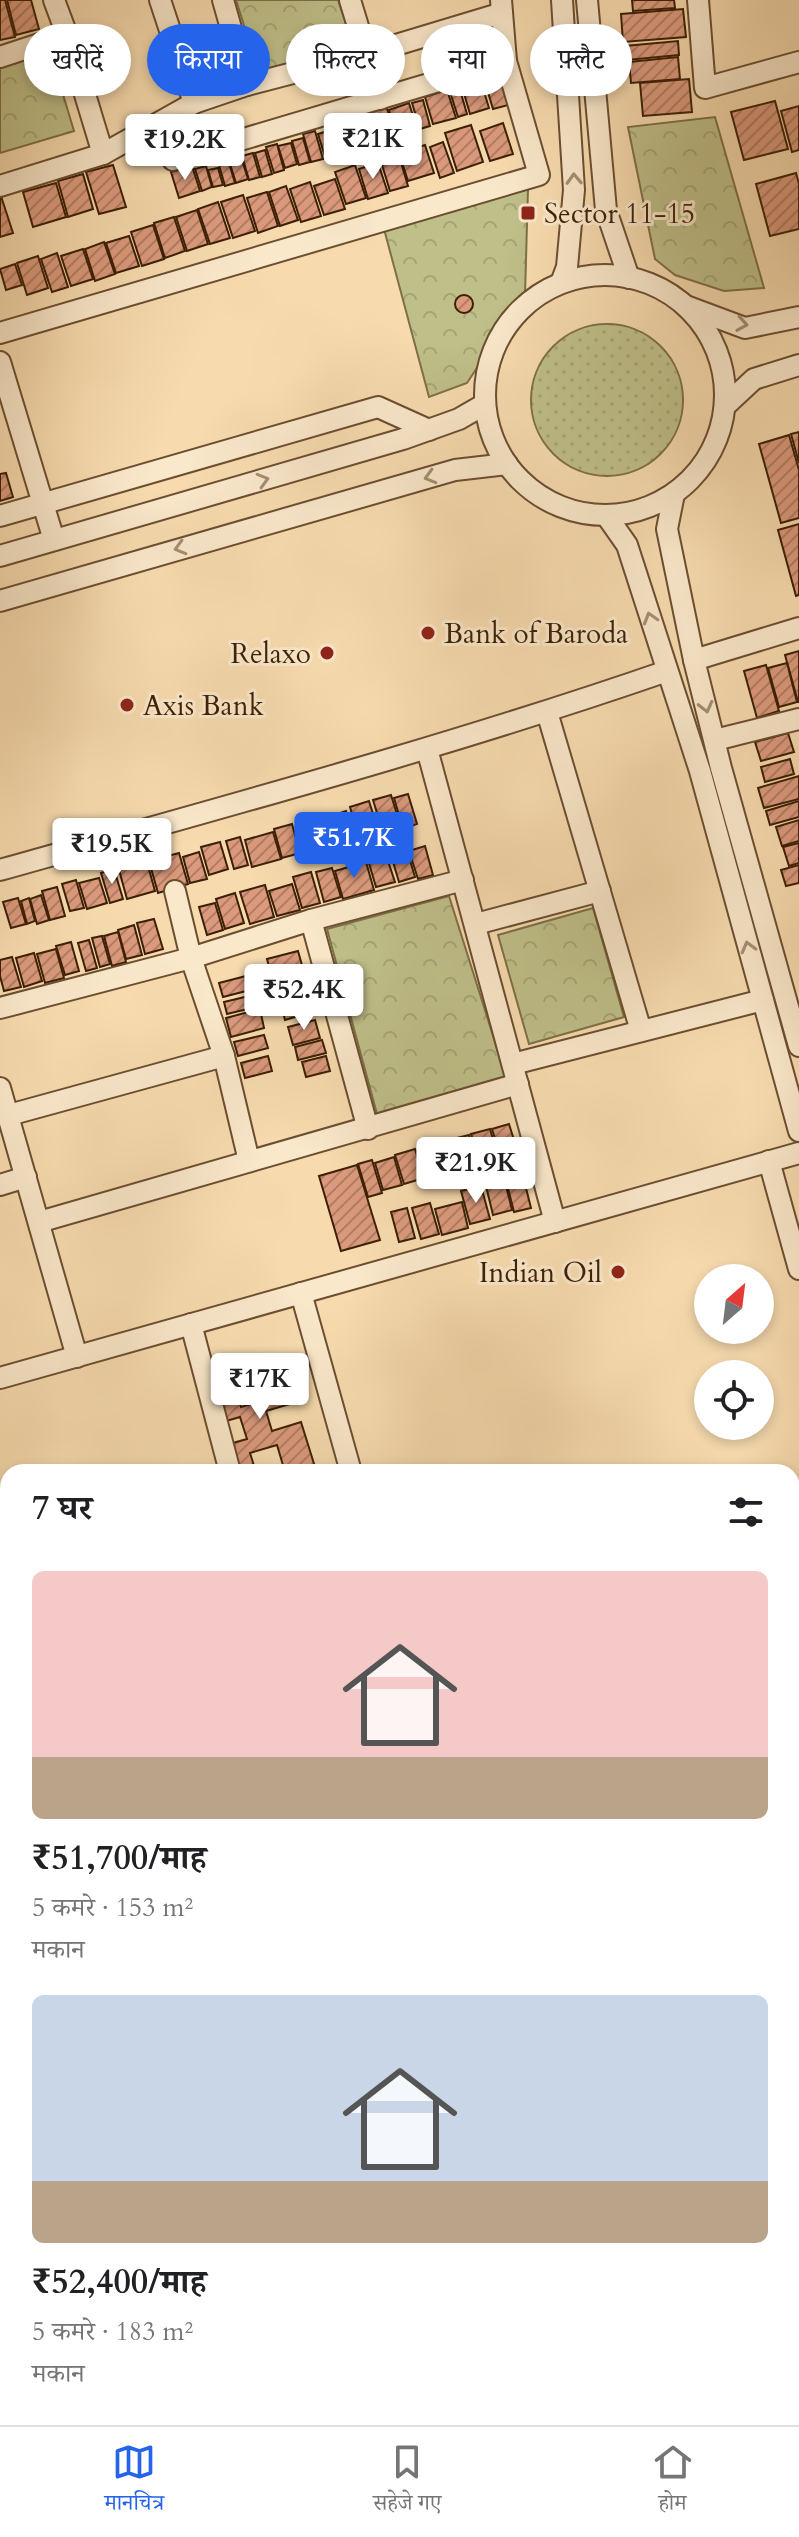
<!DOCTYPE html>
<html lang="hi">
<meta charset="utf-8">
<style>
body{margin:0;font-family:Cardo,"Noto Serif Devanagari",serif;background:#f6f6f6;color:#202124;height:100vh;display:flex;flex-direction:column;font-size:30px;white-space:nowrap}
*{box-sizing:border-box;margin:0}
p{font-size:26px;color:#757577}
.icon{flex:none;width:44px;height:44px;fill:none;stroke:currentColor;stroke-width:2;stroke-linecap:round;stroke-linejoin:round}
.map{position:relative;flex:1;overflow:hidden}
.panel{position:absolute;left:0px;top:1464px;width:800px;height:962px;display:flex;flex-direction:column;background:#fff;border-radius:24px 24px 0 0;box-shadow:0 4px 12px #0003}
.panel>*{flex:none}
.banner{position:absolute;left:24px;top:24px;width:752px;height:72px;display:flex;gap:16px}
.needle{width:52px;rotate:28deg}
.fabs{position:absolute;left:694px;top:1264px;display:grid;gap:16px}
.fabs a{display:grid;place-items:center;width:80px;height:80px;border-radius:50%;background:#fff;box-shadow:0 4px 12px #0003;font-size:40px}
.price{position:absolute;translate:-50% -68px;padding:0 18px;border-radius:8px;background:#fff;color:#222;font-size:26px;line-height:52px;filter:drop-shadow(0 2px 4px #0008)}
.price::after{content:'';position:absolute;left:50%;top:48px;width:24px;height:18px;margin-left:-12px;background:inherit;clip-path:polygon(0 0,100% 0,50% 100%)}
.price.selected{background:#2563eb;color:#fff}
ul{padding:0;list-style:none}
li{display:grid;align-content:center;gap:16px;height:424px;padding:0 32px}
li span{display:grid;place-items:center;height:248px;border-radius:12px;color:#555}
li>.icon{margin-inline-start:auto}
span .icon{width:144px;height:144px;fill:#fffc;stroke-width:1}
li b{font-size:34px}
h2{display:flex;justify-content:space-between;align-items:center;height:96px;padding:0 32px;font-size:34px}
.chip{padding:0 28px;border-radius:36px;background:#fff;box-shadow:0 4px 12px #0003;font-size:28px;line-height:72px}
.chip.selected{background:#2563eb;color:#fff}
.tab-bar{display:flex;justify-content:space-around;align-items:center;height:112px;border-top:2px solid #e0e0e0;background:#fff;font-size:22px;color:#757577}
.tab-bar a{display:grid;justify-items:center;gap:4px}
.tab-bar .selected{color:#2563eb}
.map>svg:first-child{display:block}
</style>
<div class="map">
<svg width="799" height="2425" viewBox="0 0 799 2425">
<defs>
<pattern id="grass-dots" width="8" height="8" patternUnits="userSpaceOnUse" patternTransform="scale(2)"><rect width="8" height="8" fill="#bfbf89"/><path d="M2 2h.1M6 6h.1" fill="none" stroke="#a5a475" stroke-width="1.8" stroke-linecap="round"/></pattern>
<pattern id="park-crowns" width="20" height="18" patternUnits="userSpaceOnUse" patternTransform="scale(2)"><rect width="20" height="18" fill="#bfbf89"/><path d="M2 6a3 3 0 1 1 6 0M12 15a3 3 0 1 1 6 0" fill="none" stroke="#a5a475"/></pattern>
<pattern id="building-hatch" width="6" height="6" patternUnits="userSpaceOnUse" patternTransform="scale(2)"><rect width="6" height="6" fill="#db9a7d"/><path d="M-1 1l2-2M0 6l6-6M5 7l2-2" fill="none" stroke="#b37d64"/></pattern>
</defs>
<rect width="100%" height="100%" fill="#f7dbaf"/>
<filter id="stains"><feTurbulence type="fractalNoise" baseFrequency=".0025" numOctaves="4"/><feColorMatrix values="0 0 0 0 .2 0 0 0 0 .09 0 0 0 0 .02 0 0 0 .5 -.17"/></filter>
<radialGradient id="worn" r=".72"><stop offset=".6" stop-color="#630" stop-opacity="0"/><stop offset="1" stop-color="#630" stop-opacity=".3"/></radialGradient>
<!-- grass -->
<circle fill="url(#grass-dots)" stroke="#7e6f47" stroke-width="2" cx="607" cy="400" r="76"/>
<!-- park -->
<g fill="url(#park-crowns)" stroke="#7e6f47" stroke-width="2">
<path d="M236,0H338L353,44L259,73Z"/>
<path d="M49,48L74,131L0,153V63Z"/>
<path d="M715,117L764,288L724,291L675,275L655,259L628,127Z"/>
<path d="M528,189L525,295L467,383L429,397L384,229Z"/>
<path d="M449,896L507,1080L377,1114L327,929Z"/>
<path d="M593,908L624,1017L529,1044L498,935Z"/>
</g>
<!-- building -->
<g fill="url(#building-hatch)" stroke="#3c1f05" stroke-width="2">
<path d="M0,0H5L15,37L0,40Z"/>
<path d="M7,0H31L39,29L16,35Z"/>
<path d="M632,0H674L675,8L633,11Z"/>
<path d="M683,9L686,37L623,42L621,14Z"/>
<path d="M678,41L679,55L627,60L625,46Z"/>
<path d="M678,57L680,79L631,83L629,62Z"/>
<path d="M503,74L512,104L493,109L484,79Z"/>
<path d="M689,79L692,112L643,116L640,83Z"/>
<path d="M482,85L489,108L470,114L463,90Z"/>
<path d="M447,90L456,118L433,124L425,97Z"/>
<path d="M460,90L467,114L458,117L450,92Z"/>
<path d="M423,100L430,126L420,129L412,103Z"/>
<path d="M775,101L788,149L744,160L731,112Z"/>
<path d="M409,103L417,129L396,135L389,110Z"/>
<path d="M386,105L396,140L364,150L354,115Z"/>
<path d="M799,106V150L792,152L781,111Z"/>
<path d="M352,122L360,148L347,152L339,126Z"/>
<path d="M503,123L513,154L490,161L480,131Z"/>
<path d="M471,125L483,162L457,171L445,133Z"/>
<path d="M337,128L345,154L326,160L318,134Z"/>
<path d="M315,131L323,159L311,162L303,134Z"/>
<path d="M303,138L310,162L299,165L292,141Z"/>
<path d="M443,142L454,173L440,178L430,147Z"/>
<path d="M291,143L297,164L285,168L278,146Z"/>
<path d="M277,144L284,170L274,173L266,147Z"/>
<path d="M425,145L434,173L408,181L399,153Z"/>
<path d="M265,150L272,174L262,177L255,153Z"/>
<path d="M253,153L260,177L249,180L242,156Z"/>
<path d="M241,157L248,179L236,183L229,161Z"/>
<path d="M400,159L408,186L390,191L382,165Z"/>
<path d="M229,163L235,183L225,186L219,165Z"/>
<path d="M378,163L388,193L368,199L359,169Z"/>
<path d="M113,165L126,207L99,214L86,172Z"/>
<path d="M355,165L366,198L346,204L335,172Z"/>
<path d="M192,166L200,191L179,198L171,172Z"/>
<path d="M206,166L212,187L202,191L195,169Z"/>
<path d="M218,168L223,185L213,187L208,170Z"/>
<path d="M796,173L799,184V229L770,236L756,184Z"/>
<path d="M83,174L93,209L68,217L58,181Z"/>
<path d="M335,179L345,209L324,215L314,186Z"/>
<path d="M310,182L321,216L301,222L290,189Z"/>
<path d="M56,183L66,217L33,227L23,192Z"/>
<path d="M286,186L298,220L280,226L269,192Z"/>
<path d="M267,192L278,226L258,233L247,198Z"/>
<path d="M0,193L13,233L0,237Z"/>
<path d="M243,195L255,231L233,238L221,202Z"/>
<path d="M218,202L230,238L210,244L198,209Z"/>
<path d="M197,210L208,244L187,251L176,217Z"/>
<path d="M174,217L185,251L165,258L154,223Z"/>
<path d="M153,225L164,259L142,266L131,232Z"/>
<path d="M129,236L139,266L116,273L106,243Z"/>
<path d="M104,242L115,274L95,281L85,249Z"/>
<path d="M83,249L93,279L71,286L61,256Z"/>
<path d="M57,253L68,287L52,292L41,259Z"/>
<path d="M38,256L48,288L27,295L17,263Z"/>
<path d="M15,264L22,285L6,290L0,269Z"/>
<circle cx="464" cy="304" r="9"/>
<path d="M799,432V463L791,434Z"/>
<path d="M789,435L799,470V518L781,523L759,444Z"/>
<path d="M6,473L13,497L0,501V474Z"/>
<path d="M799,524V595L796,596L778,530Z"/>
<path d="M799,651V702H798L785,655Z"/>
<path d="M787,663L797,702L779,707L768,668Z"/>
<path d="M766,665L779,711L757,718L744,671Z"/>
<path d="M788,733L794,752L761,761L755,742Z"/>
<path d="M790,759L794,774L765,782L761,767Z"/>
<path d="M799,776V799L764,808L758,788Z"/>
<path d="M408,794L417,824L403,829L394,798Z"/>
<path d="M391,795L400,824L382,829L373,800Z"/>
<path d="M369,801L378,830L358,836L350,807Z"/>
<path d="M799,801V817L770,825L766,811Z"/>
<path d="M346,811L354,839L339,843L331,816Z"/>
<path d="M315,817L323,844L307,849L299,821Z"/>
<path d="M329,817L337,843L326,846L319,820Z"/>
<path d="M799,820V841L782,846L776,827Z"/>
<path d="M292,824L300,853L282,858L274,829Z"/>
<path d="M273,832L281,859L252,867L245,840Z"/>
<path d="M240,837L248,865L234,869L226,841Z"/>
<path d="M220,842L228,869L209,875L201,847Z"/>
<path d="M799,843V863L789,866L783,847Z"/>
<path d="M425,846L433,875L418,879L409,851Z"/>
<path d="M406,847L415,877L399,882L390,852Z"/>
<path d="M199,852L207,879L190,883L183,857Z"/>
<path d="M179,853L188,884L158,893L149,861Z"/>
<path d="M386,855L395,882L376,887L368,860Z"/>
<path d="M147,862L155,891L127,899L119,870Z"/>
<path d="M366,862L374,890L343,899L335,871Z"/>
<path d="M799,865V883L786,886L781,870Z"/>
<path d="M332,868L341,897L324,902L316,872Z"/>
<path d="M114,869L123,899L110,903L101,873Z"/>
<path d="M311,872L320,903L302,908L293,877Z"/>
<path d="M99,878L107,903L87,909L79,883Z"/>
<path d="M76,880L84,908L70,911L62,884Z"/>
<path d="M292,884L300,910L277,916L269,891Z"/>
<path d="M265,885L274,917L250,924L240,892Z"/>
<path d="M57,887L65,916L50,920L42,891Z"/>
<path d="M235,893L244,923L225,929L216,899Z"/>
<path d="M41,895L49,920L37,924L30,899Z"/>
<path d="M18,898L26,924L11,928L3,902Z"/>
<path d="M29,898L35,921L27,924L21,901Z"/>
<path d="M215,903L223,930L207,935L199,907Z"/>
<path d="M154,919L163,949L145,954L137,923Z"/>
<path d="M134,925L142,955L126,959L118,930Z"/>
<path d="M118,932L126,962L112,966L104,936Z"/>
<path d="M102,936L110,964L100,967L92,938Z"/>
<path d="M89,940L97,968L86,971L78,943Z"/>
<path d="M71,942L79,971L65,975L56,946Z"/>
<path d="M56,949L64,978L45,983L37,954Z"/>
<path d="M298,951L305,976L274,984L267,959Z"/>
<path d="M34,953L42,981L24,987L16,958Z"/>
<path d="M12,957L21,987L4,991L0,976V960Z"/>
<path d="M246,976L250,990L223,997L219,983Z"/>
<path d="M306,983L310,997L280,1004L277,991Z"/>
<path d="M253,995L256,1007L227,1014L224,1002Z"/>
<path d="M309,1001L312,1012L285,1020L282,1008Z"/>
<path d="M260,1009L264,1028L231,1037L226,1018Z"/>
<path d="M315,1020L320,1038L293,1045L288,1027Z"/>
<path d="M264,1035L268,1048L238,1056L234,1042Z"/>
<path d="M322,1040L326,1053L298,1060L295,1047Z"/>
<path d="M268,1056L272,1071L245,1078L241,1063Z"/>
<path d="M326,1056L330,1071L306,1077L302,1062Z"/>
<path d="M509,1124L518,1153L501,1158L492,1129Z"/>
<path d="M490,1129L498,1156L480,1162L471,1134Z"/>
<path d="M469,1135L477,1164L458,1169L449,1140Z"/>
<path d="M445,1143L454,1173L426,1181L417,1151Z"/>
<path d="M415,1149L424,1178L404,1184L395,1155Z"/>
<path d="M394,1157L402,1185L383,1190L375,1163Z"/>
<path d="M372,1160L382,1193L368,1197L358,1164Z"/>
<path d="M357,1165L380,1240L341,1251L319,1176Z"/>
<path d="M524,1180L531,1208L514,1212L507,1184Z"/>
<path d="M505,1182L512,1210L493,1215L486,1186Z"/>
<path d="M481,1186L490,1219L470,1224L461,1191Z"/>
<path d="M462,1202L468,1228L442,1235L435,1209Z"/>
<path d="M430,1203L439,1234L421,1239L412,1208Z"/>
<path d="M407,1208L415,1238L399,1242L391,1212Z"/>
<path d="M279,1359L293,1403L266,1411L272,1431L301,1422L315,1467L299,1472H285L277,1445L250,1453L256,1472H229L222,1446L247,1439L240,1417L219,1423L206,1380L231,1373L241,1407L264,1400L254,1366Z"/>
<path d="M799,1711V1746L792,1748V1714Z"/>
<path d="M6,1762L8,1771V1833L0,1835V1764Z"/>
<path d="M799,2254V2293L792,2295V2255Z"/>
</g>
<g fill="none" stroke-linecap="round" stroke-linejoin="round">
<!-- minor casing -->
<g stroke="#6b4e30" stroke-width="24">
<g id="minor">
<path d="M54,0L67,35L103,154"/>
<path d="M160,0L194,103"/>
<path d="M223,0L247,85"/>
<path d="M350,0L380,99"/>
<path d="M587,0L606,210L629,278"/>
<path d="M698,0L705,88L799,62"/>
<path d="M0,57L67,35"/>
<path d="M173,160L506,61"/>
<path d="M0,186L103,154L194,103L247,85L366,54L502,13"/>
<circle cx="605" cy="395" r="120"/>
<path d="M561,283L567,267L574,190L562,0"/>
<path d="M686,306L745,328L799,317"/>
<path d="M0,333L539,175L506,61L501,0"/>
<path d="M0,362L54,540"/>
<path d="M725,406L754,379L799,365"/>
<path d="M674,494L667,529L694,660L721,768L799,1046"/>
<path d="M606,515L627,545L700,771L799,1131"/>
<path d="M0,516L378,407L429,430"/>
<path d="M0,556L403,439L459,419L485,404"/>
<path d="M0,601L455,470L507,464"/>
<path d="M694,660L799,628"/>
<path d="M547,712L641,1031"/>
<path d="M715,740L799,719"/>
<path d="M427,749L555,1222"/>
<path d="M0,870C223,807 447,747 667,671"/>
<path d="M175,891L191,958L224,1056L249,1161"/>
<path d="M311,920L368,1129"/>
<path d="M476,924L600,891"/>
<path d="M0,1008L191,958L311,920L463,880"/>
<path d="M513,1064L763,1000"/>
<path d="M0,1088L77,1357"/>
<path d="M9,1115L224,1056"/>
<path d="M769,1161L799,1269"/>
<path d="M0,1185L26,1177"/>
<path d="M39,1222L518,1084"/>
<path d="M301,1293L351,1472"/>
<path d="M191,1324L230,1472"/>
<path d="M0,1378L799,1153"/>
<path d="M0,2067L8,2064"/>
<path d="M792,2385L799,2383"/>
<path d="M33,2418L34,2425"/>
<path d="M222,2418L224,2425"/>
<path d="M617,2418L619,2425"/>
<path d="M651,2425L676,2418"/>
</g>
</g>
<!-- minor -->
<use href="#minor" stroke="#fae8cb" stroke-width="20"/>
</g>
<!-- one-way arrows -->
<defs><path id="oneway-chevron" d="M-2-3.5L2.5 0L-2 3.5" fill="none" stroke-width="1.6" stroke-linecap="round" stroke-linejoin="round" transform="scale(2)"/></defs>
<g stroke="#a48e72">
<use href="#oneway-chevron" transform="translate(574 179) rotate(-92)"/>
<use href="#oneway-chevron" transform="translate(742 324) rotate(9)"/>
<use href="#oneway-chevron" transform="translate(430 477) rotate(164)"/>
<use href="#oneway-chevron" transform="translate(263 480) rotate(-16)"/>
<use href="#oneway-chevron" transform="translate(180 548) rotate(164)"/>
<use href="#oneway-chevron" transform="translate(650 618) rotate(-107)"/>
<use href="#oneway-chevron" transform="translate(706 707) rotate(76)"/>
<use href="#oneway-chevron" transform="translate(748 947) rotate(-105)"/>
</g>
<!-- markers -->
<g fill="#8f2418" stroke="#fae8cb" stroke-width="3">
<rect x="520" y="205" width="16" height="16" rx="4"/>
<circle cx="428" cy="633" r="8"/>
<circle cx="327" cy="653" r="8"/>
<circle cx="127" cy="705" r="8"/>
<circle cx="618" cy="1272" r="8"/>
</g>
<g text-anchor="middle" stroke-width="6" stroke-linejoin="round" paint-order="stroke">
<!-- poi labels -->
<g font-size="28" fill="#3c1f05" stroke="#fae8cb" text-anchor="start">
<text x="544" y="223">Sector 11-15</text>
<text x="444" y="643">Bank of Baroda</text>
<text x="311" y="663" text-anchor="end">Relaxo</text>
<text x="143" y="715">Axis Bank</text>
<text x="602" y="1282" text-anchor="end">Indian Oil</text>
</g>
</g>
<rect width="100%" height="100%" filter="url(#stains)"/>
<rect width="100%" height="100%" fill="url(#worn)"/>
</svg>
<div class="fabs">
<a><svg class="needle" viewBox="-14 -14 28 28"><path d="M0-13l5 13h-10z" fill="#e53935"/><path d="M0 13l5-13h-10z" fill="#757577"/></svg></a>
<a><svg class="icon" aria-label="locate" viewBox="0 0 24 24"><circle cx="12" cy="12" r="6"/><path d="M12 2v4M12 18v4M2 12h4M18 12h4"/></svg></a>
</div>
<b class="price" style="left:373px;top:181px">₹21K</b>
<b class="price" style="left:185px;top:182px">₹19.2K</b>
<b class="price selected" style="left:354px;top:880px">₹51.7K</b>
<b class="price" style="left:112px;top:886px">₹19.5K</b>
<b class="price" style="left:304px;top:1032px">₹52.4K</b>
<b class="price" style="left:476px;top:1205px">₹21.9K</b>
<b class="price" style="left:260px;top:1421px">₹17K</b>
<div class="banner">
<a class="chip">खरीदें</a>
<a class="chip selected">किराया</a>
<a class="chip">फ़िल्टर</a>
<a class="chip">नया</a>
<a class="chip">फ़्लैट</a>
</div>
<section class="panel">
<h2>7 घर<svg class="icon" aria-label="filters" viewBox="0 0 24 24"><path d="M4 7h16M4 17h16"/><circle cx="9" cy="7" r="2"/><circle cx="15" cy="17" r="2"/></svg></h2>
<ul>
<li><span style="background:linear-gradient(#f6c9c9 75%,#b9a48a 0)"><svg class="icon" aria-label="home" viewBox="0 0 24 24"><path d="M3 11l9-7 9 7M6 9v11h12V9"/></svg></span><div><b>₹51,700/माह</b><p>5 कमरे · 153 m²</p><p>मकान</p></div></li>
<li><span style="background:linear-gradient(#c9d6e8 75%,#b9a48a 0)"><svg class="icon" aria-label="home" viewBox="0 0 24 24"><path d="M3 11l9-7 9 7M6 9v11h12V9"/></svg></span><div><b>₹52,400/माह</b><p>5 कमरे · 183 m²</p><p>मकान</p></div></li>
</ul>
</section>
</div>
<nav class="tab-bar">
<a class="selected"><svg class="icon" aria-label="map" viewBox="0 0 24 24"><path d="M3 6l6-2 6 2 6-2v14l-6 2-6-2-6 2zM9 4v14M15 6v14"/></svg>मानचित्र</a>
<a><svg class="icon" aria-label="saved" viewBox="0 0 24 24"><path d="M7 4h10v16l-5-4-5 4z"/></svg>सहेजे गए</a>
<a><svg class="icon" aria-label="home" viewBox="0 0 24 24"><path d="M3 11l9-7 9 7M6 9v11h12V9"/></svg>होम</a>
</nav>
